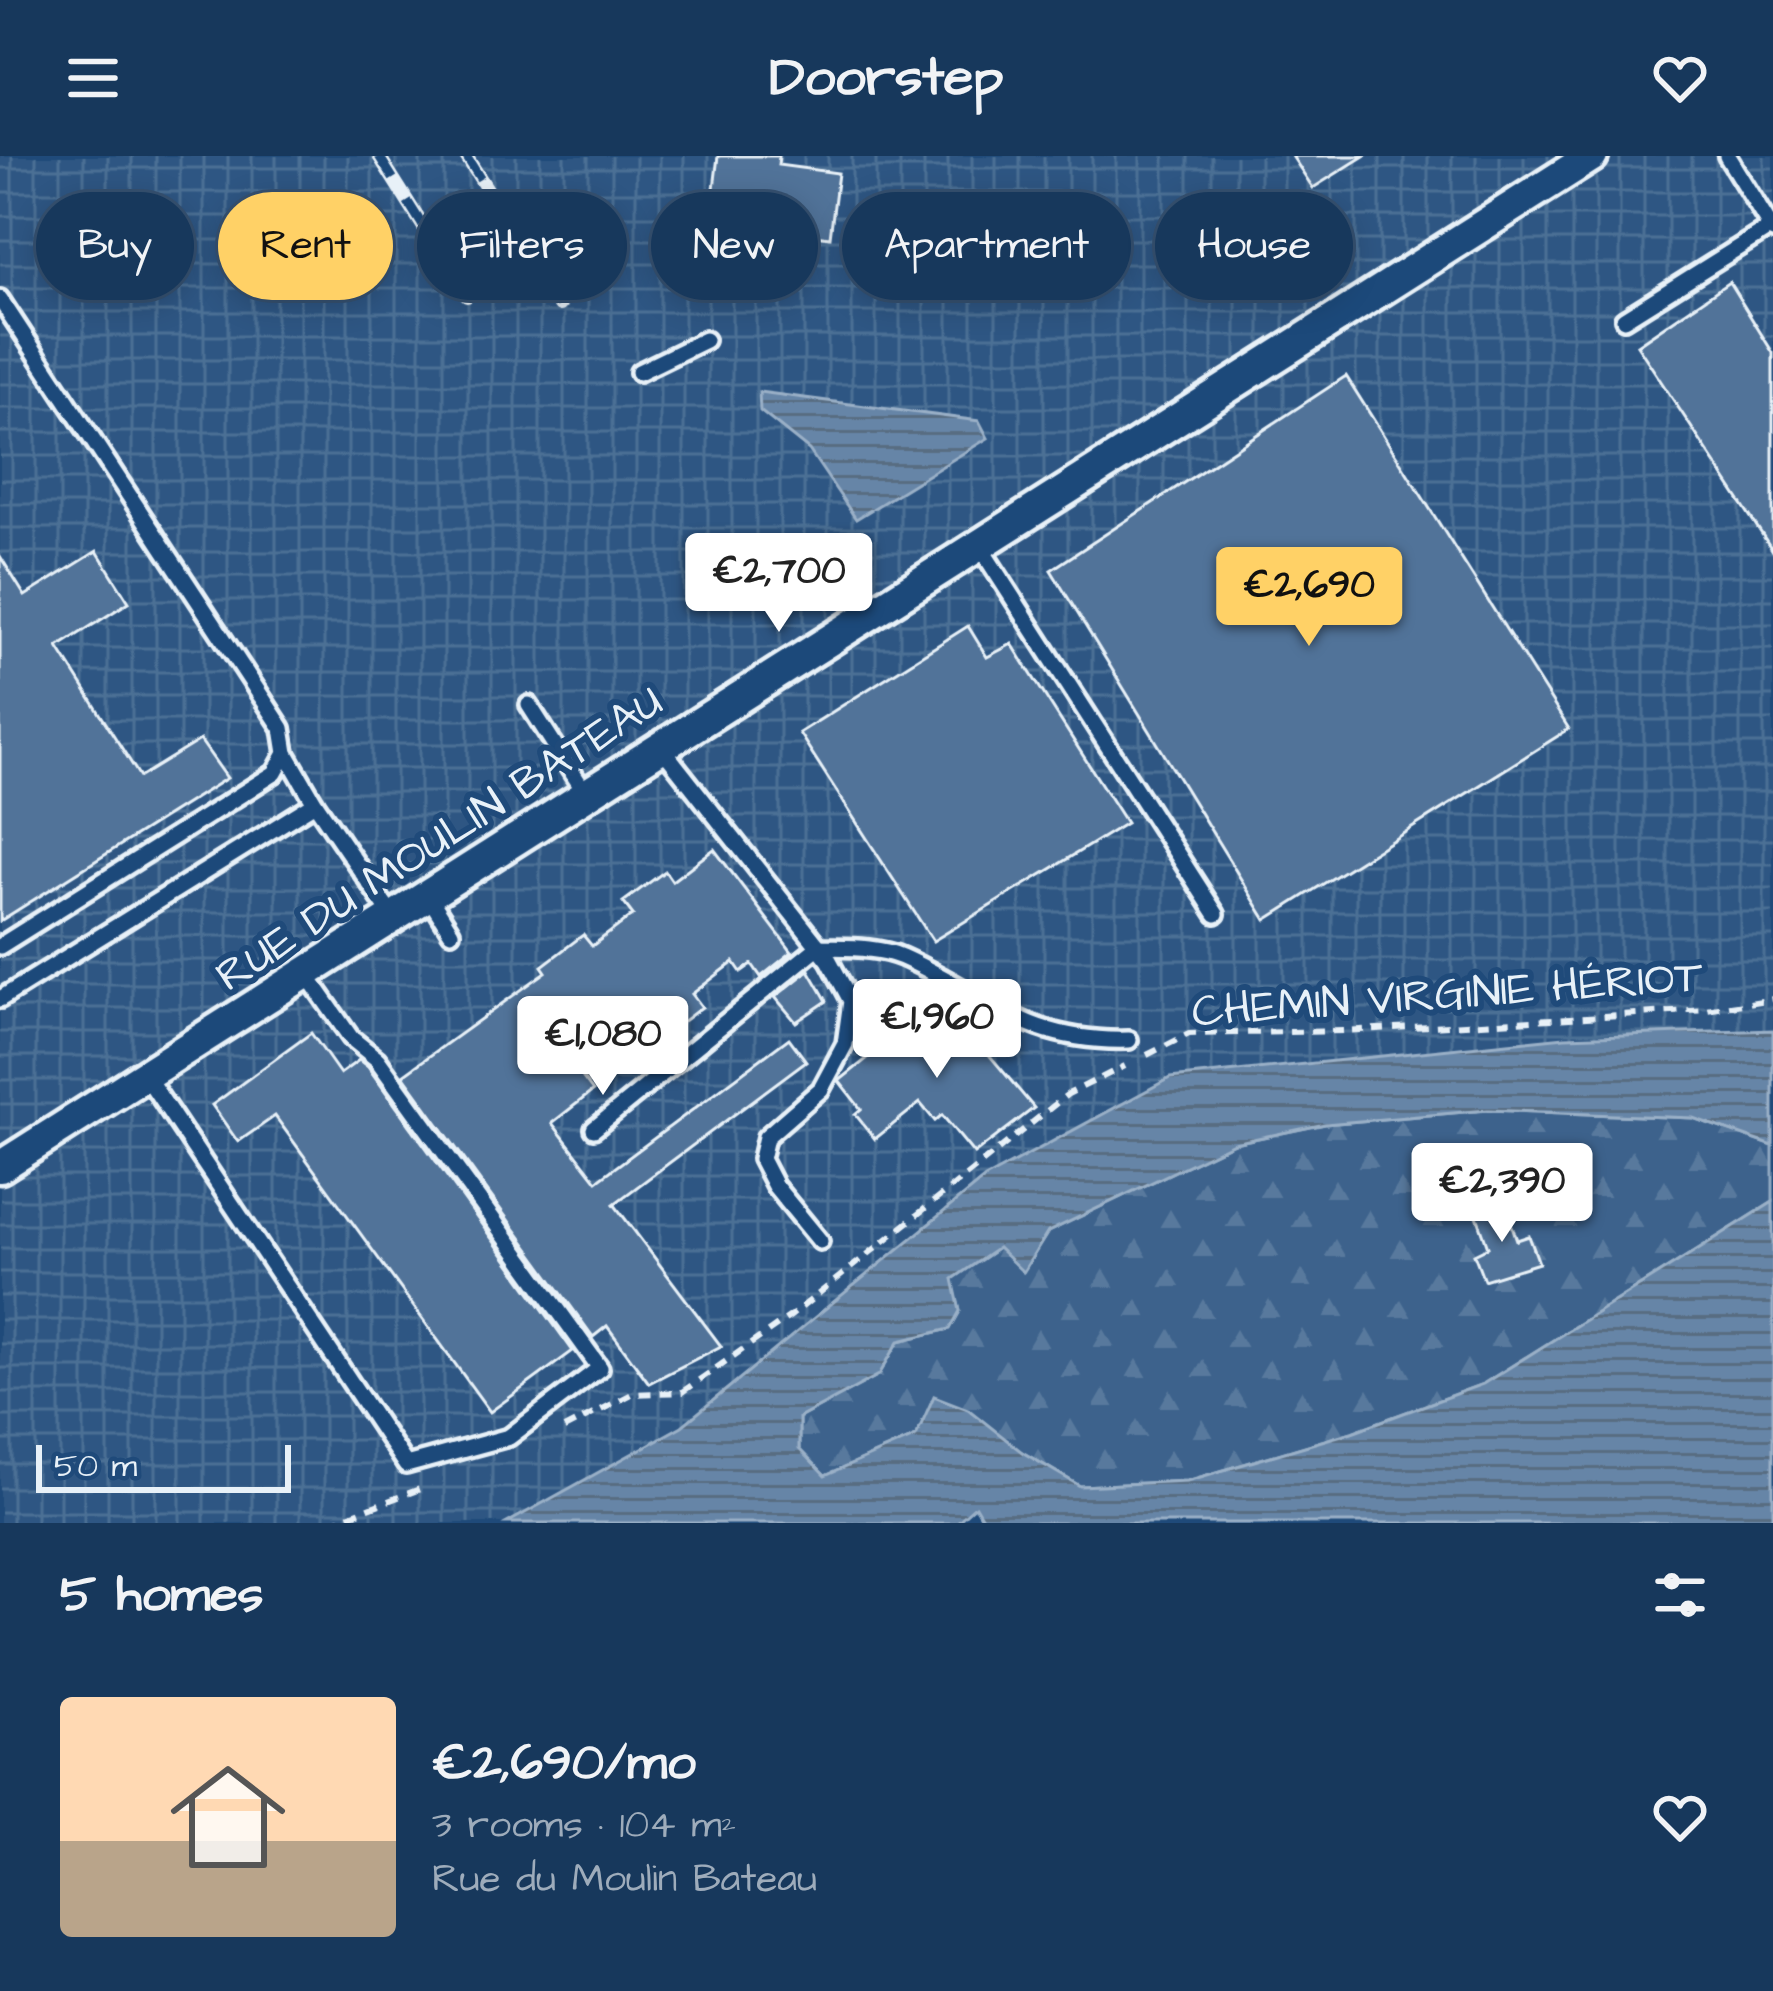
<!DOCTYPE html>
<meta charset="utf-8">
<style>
body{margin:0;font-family:"Architects Daughter",sans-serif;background:#244365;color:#f1f3f6;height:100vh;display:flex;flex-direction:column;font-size:45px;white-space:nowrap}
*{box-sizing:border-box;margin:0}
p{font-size:39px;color:#9eacbb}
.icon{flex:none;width:66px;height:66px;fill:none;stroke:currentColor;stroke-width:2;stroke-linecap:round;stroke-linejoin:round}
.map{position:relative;height:1367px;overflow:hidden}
.sheet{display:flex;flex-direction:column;background:#17385c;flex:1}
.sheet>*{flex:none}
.banner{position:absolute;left:36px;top:36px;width:1701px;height:108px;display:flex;gap:24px}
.scale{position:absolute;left:36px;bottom:30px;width:255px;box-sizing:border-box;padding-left:12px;border:6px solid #e8f1f8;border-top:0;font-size:33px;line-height:42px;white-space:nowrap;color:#e8f1f8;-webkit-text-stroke:9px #1f4a7a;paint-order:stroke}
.price{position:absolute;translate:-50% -102px;padding:0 27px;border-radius:12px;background:#fff;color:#222;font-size:39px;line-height:78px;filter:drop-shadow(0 3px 6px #0008)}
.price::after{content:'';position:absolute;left:50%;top:72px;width:36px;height:27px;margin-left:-18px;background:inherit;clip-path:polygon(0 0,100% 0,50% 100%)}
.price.active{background:#ffd166;color:#111}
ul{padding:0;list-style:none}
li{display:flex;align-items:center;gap:36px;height:300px;padding:0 60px}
li span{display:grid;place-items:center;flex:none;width:336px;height:240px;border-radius:12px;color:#555}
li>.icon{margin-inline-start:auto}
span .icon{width:144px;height:144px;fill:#fffc;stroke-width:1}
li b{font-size:51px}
h2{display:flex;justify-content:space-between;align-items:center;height:144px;padding:0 60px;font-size:51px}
.pill{padding:0 42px;border-radius:54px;background:#17385c;box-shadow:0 6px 30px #0003,0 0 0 3px #365272;font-size:42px;line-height:108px}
.pill.active{background:#ffd166;color:#111}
header{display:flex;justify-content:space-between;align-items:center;height:156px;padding:0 60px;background:#17385c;font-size:54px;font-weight:700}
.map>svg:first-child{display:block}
</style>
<header><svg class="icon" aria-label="menu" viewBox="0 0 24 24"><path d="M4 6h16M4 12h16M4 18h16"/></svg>Doorstep<svg class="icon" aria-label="heart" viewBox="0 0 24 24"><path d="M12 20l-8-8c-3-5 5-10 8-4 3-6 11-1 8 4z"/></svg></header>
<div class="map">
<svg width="1773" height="1367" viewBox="0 0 1773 1367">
<defs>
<pattern id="industrial-grid" width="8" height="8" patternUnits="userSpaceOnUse" patternTransform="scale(3)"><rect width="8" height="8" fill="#2e5683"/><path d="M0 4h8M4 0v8" fill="none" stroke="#4c6f95"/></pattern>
<pattern id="forest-firs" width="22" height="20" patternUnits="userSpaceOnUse" patternTransform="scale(3)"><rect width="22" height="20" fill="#3c628c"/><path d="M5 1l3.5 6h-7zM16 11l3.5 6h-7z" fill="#58799d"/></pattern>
<pattern id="water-rules" width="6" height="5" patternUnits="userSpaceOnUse" patternTransform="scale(3)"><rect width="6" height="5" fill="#6685a7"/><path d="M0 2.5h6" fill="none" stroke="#596d82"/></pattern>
</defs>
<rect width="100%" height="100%" fill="#1f4a7a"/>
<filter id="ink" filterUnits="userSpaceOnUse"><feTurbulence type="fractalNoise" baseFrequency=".00833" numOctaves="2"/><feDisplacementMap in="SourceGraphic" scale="24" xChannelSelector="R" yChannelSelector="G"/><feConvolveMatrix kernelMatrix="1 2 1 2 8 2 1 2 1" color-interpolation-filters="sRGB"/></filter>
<g filter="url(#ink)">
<!-- industrial -->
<path fill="url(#industrial-grid)" d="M0,0H1773V874L1565,881L985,1022L682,1270L507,1367H0Z"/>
<!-- forest -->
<path fill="url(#forest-firs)" stroke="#92aac2" stroke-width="3" d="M1488,954L1693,962L1773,990V1046L1483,1228L1352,1276L1187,1325L1080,1330L1022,1296L916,1280L825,1320L799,1293V1262L879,1219L899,1185L950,1173L960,1155L952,1123L998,1092L1024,1115L1048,1076L1234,987L1325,968Z"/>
<!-- water -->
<g fill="url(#water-rules)" stroke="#9ab0c7" stroke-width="3">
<path d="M759,236L979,265L988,282L856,363L809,294L760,255Z"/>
<path d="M1773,874V990L1693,962L1488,954L1325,968L1234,987L1048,1076L1023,1116L998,1092L953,1123L960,1155L950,1173L899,1185L879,1219L799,1262V1293L825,1320L916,1280L934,1240L968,1253L1022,1296L1080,1330L1187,1325L1352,1276L1483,1228L1773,1046V1367H985L975,1350L956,1367H507L682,1270L985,1022L1170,922L1565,881Z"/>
</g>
<!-- building -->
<g fill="#517399" stroke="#e8f1f8" stroke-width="3">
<path d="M718,0H779L778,9L838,17L830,81L710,65Z"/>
<path d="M1292,0H1364L1313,32Z"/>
<path d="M1729,126L1773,197V395L1637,189Z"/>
<path d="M1346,220L1569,573L1266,764L1051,414Z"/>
<path d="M97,395L129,446L58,491L140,621L200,584L227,622L0,765V400L25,440Z"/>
<path d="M968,470L987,501L1012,488L1126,667L933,785L799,577Z"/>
<path d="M714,693L792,796L761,821L752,808L741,816L734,806L692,838L702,851L661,882L652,871L583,922L593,935L552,967L597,1025L789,882L806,905L614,1048L721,1190L649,1227L607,1170L593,1181L403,919L546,816L542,810L583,779L592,790L633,759L623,746L665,715L672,725Z"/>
<path d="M809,814L827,845L796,866L775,841Z"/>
<path d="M942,843L1034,952L974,998L942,959L935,965L920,947L875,983L855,958L861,953L839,925Z"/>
<path d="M311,877L340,918L359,904L368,911L573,1195L490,1256L275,960L238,986L212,949Z"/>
<path d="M1504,1047L1517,1084L1529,1080L1539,1107L1484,1124L1474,1098L1488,1091L1476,1057Z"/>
</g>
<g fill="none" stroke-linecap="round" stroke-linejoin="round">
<!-- service casing -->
<g stroke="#e8f1f8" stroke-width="24">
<g id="service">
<path d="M1727,0L1773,75"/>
<path d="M0,143L282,572L286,597L275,617L0,790"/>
<path d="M1624,163L1771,71"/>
<path d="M639,216L705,184"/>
<path d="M980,391L1216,758"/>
<path d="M529,549L586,638"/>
<path d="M661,591L829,804L851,845L845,888L821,933L766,981L761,1003L775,1030L820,1085"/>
<path d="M286,597L315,647"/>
<path d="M429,741L451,776"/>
<path d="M0,843L315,647L394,763"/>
<path d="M146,920L406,1309L509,1281L600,1212L377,903L351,882L307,819"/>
<path d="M594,973L818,791C844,792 877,790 902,801C989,840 1024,887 1129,884"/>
</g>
</g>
<!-- minor casing -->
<g stroke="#e8f1f8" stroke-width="39">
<path id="minor" d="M0,1011L1592,0"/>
</g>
<!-- path -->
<g stroke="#e8f1f8" stroke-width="6" stroke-dasharray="12 9" stroke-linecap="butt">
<path d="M1147,899L1189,878L1343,875L1707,854L1773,843"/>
<path d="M564,1273L632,1238L682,1236L792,1159L1068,938L1125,910"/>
<path d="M329,1367L420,1333"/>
</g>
<!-- service -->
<use href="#service" stroke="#1f4a7a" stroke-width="15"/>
<!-- minor -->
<use href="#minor" stroke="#1f4a7a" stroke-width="30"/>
<!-- rail casing -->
<g stroke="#e8f1f8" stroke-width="14">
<g id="rail">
<path d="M379,0L467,140"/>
<path d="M466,0L560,149"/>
</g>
</g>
<!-- rail -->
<use href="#rail" stroke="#1f4a7a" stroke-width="9" stroke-dasharray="27" stroke-linecap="butt"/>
</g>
</g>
<g text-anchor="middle" stroke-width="12" stroke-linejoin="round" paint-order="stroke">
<!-- street labels -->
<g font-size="45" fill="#e8f1f8" stroke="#1f4a7a">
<text transform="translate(438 681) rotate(-33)" y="16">RUE DU MOULIN BATEAU</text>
<text transform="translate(1447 836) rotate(-4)" y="16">CHEMIN VIRGINIE HÉRIOT</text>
</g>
</g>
</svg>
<div class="scale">50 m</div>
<b class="price" style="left:779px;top:479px">€2,700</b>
<b class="price active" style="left:1309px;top:493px">€2,690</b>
<b class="price" style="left:937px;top:925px">€1,960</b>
<b class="price" style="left:603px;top:942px">€1,080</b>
<b class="price" style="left:1502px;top:1089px">€2,390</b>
<div class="banner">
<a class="pill">Buy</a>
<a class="pill active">Rent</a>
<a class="pill">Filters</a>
<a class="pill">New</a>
<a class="pill">Apartment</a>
<a class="pill">House</a>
</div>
</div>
<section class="sheet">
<h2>5 homes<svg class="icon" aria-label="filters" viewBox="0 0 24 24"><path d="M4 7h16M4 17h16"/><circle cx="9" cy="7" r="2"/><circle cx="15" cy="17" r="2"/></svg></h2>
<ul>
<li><span style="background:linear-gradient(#ffd9b3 60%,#b9a48a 0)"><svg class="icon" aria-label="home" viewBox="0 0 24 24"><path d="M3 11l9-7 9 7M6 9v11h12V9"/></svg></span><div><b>€2,690/mo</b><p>3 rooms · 104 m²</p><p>Rue du Moulin Bateau</p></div><svg class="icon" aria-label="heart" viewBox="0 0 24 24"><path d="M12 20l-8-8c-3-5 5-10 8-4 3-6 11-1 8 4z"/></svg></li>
</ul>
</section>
